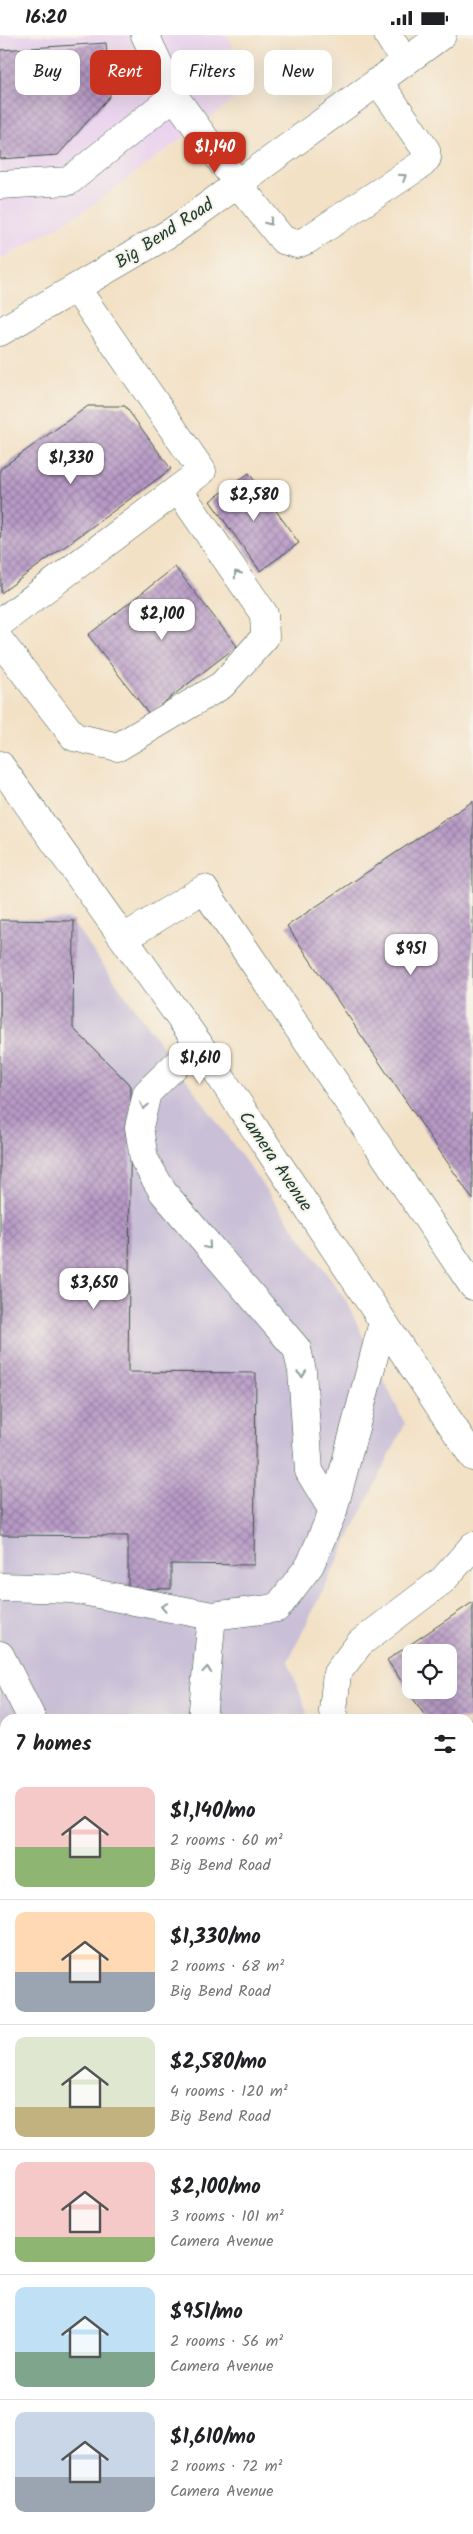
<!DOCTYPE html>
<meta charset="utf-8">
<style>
body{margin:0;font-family:Kalam,sans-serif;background:#f2f2f2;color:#202124;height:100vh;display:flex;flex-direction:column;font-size:19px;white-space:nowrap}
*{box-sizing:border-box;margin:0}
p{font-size:16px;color:#757577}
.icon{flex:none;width:28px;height:28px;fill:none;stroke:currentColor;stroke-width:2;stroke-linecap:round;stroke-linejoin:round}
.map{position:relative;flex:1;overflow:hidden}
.details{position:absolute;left:0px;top:1679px;width:474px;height:821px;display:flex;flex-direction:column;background:#fff;border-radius:15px 15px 0 0;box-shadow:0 5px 20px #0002}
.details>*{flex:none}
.top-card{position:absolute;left:15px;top:15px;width:444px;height:45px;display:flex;gap:10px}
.controls{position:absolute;left:402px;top:1609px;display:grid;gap:10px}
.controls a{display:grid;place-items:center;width:55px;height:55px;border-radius:10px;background:#fff;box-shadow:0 5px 20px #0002;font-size:25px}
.price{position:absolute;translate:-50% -42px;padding:0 11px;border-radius:10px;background:#fff;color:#222;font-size:16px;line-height:32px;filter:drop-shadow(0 1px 2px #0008)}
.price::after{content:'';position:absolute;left:50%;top:30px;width:15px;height:11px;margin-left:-8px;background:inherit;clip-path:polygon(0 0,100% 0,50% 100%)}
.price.current{background:#c8321e;color:#fff}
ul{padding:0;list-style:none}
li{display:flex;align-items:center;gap:15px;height:125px;padding:0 15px}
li+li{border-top:1px solid #e0e0e0}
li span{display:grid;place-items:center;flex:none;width:140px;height:100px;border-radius:10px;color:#555}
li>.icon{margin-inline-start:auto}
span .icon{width:60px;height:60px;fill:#fffc;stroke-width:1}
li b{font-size:21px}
h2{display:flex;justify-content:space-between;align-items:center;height:60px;padding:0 15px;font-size:21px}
.chip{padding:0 18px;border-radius:10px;background:#fff;box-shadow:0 5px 20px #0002;font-size:18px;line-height:45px}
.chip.current{background:#c8321e;color:#fff}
.status{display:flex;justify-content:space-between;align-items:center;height:35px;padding:0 25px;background:#fff;direction:ltr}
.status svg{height:14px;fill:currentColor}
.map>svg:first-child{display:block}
</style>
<div class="status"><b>16:20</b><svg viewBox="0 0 49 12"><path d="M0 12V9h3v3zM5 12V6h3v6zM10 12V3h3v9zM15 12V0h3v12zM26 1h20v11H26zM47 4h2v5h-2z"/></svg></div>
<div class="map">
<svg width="473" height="2499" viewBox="0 0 473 2499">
<defs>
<pattern id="building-cross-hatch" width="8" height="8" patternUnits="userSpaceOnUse" patternTransform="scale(1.25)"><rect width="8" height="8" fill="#b799c6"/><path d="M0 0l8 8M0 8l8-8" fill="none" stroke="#947ea2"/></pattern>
</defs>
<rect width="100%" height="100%" fill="#f7f3e8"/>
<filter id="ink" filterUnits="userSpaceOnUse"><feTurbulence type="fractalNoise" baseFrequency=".02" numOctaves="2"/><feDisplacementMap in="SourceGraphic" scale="10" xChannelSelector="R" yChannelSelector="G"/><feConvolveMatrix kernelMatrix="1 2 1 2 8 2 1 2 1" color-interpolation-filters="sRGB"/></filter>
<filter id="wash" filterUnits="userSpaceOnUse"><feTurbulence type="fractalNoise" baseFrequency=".0096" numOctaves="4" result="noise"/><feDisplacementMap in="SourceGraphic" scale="20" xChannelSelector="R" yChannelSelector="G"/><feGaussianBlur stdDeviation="1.12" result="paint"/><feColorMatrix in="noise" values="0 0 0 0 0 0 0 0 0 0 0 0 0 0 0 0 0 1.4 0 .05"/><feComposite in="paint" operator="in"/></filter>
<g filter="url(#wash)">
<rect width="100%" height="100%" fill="#f3e1c6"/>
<!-- built -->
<path fill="#e9d2ee" d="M0,0H228L238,31L236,63L84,176L0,225Z"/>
<!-- industrial -->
<path fill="#c9bfd7" d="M0,883L70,884L345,1264L405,1389L288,1626L307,1678L299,1684H5V1905L0,1909Z"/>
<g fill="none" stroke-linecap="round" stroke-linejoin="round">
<!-- stream -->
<g stroke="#5cc9d0" stroke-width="11">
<path d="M0,2171L5,2176"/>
<path d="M47,2495L48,2499"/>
</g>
</g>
<g id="blocks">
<!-- building -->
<g fill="url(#building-cross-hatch)" fill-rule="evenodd">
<path d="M106,8L110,61L58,120L0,124V15Z"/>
<path d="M88,371H125L171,434L1,558L0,434Z"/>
<path d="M249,438L299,508L260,536L210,466Z"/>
<path d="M175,532L237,611L149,679L88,600Z"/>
<path d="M473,766V1165L287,891Z"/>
<path d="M0,885L74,886L73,993L131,1051L128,1337L256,1338L254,1530L171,1529V1554L128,1553V1501L0,1500Z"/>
<path d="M473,1567V1752L469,1745V1684H427L387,1625ZM411,1618H449V1655H411Z"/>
</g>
</g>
</g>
<g filter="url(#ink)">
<use href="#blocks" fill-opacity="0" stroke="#3f564a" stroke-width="1"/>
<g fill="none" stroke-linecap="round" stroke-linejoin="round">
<!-- minor casing -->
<g stroke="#3f564a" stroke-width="29">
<g id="minor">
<path d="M145,0L174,61L238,149L283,205L297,209L307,205L422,129L427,123L426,115L378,46"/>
<path d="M388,0L405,27"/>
<path d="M0,150L69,146L174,61"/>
<path d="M0,588L202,436L76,253"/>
<path d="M0,606L74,702L118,712L222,650L265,602L264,579L178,454"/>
<path d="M0,730L198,1008L473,1422"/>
<path d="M124,903L204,854L473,1251"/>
<path d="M198,1008L147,1058L139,1092L144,1124L163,1157L297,1314L302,1336L309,1436L333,1476"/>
<path d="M0,1552L72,1554L212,1581L277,1573L310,1530L333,1476L383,1287"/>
<path d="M0,1620L32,1684"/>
<path d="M202,1684L212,1581"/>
<path d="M335,1684L333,1676L337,1638L360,1608L443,1545L473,1511"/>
<path d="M0,1834L5,1831"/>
<path d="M469,1894L473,1900"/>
</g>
</g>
<!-- major casing -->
<g stroke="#3f564a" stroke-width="29">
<path id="major" d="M0,297L173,196L442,0"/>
</g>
<!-- minor -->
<use href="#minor" stroke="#fff" stroke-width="28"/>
<!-- major -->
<use href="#major" stroke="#fff" stroke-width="28"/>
</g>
<!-- one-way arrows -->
<defs><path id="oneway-chevron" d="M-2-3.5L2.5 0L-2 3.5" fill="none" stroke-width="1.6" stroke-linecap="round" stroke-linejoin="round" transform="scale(1.25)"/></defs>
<g stroke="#8f9e9a">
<use href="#oneway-chevron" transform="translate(403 142) rotate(-33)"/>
<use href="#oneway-chevron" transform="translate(269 187) rotate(51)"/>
<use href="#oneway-chevron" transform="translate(237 539) rotate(-125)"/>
<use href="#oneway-chevron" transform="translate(144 1071) rotate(103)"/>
<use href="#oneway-chevron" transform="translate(208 1211) rotate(49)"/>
<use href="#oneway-chevron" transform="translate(302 1339) rotate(84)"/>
<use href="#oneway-chevron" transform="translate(164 1572) rotate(-169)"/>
<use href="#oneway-chevron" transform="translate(207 1635) rotate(-85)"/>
</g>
</g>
<g text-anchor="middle" stroke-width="4" stroke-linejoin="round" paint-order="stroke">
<!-- street labels -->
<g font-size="18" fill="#1f3d34" stroke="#f7f3e8">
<text transform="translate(164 198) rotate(-33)" y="6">Big Bend Road</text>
<text transform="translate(276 1126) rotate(56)" y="6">Camera Avenue</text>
</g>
</g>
</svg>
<div class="controls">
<a><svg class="icon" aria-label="locate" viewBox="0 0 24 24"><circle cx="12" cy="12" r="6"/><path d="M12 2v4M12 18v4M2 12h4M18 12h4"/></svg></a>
</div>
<b class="price current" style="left:215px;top:139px">$1,140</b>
<b class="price" style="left:71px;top:450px">$1,330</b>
<b class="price" style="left:254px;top:487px">$2,580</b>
<b class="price" style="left:162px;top:606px">$2,100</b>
<b class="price" style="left:411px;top:941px">$951</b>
<b class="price" style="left:200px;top:1050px">$1,610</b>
<b class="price" style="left:94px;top:1275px">$3,650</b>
<div class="top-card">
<a class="chip">Buy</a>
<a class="chip current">Rent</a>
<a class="chip">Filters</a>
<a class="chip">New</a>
</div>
<section class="details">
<h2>7 homes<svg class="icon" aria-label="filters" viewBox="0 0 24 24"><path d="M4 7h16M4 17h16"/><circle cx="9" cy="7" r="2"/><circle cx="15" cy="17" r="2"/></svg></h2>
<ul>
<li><span style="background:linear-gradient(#f6c9c9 60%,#8fb573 0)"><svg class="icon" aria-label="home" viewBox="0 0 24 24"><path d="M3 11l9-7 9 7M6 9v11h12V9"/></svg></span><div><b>$1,140/mo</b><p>2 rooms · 60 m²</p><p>Big Bend Road</p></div></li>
<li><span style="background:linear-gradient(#ffd9b3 60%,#9aa5b1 0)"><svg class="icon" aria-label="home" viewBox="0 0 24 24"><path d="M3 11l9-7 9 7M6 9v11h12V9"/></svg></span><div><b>$1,330/mo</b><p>2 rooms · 68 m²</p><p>Big Bend Road</p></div></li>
<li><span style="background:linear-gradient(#dfe7d0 70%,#c2b280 0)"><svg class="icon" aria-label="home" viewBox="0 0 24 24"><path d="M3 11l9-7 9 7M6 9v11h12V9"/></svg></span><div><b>$2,580/mo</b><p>4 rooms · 120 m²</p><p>Big Bend Road</p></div></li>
<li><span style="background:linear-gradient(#f6c9c9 75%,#8fb573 0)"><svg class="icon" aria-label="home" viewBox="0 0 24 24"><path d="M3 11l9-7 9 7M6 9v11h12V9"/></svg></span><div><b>$2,100/mo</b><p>3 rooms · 101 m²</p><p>Camera Avenue</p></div></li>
<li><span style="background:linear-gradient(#bfe0f5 65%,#7fa58c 0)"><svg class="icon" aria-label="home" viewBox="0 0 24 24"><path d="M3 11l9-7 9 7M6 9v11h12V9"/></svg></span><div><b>$951/mo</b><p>2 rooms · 56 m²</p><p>Camera Avenue</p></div></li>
<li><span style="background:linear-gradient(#c9d6e8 65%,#9aa5b1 0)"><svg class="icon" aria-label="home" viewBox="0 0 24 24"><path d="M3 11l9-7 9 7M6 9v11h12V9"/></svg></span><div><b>$1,610/mo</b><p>2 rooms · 72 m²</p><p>Camera Avenue</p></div></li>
</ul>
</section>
</div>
